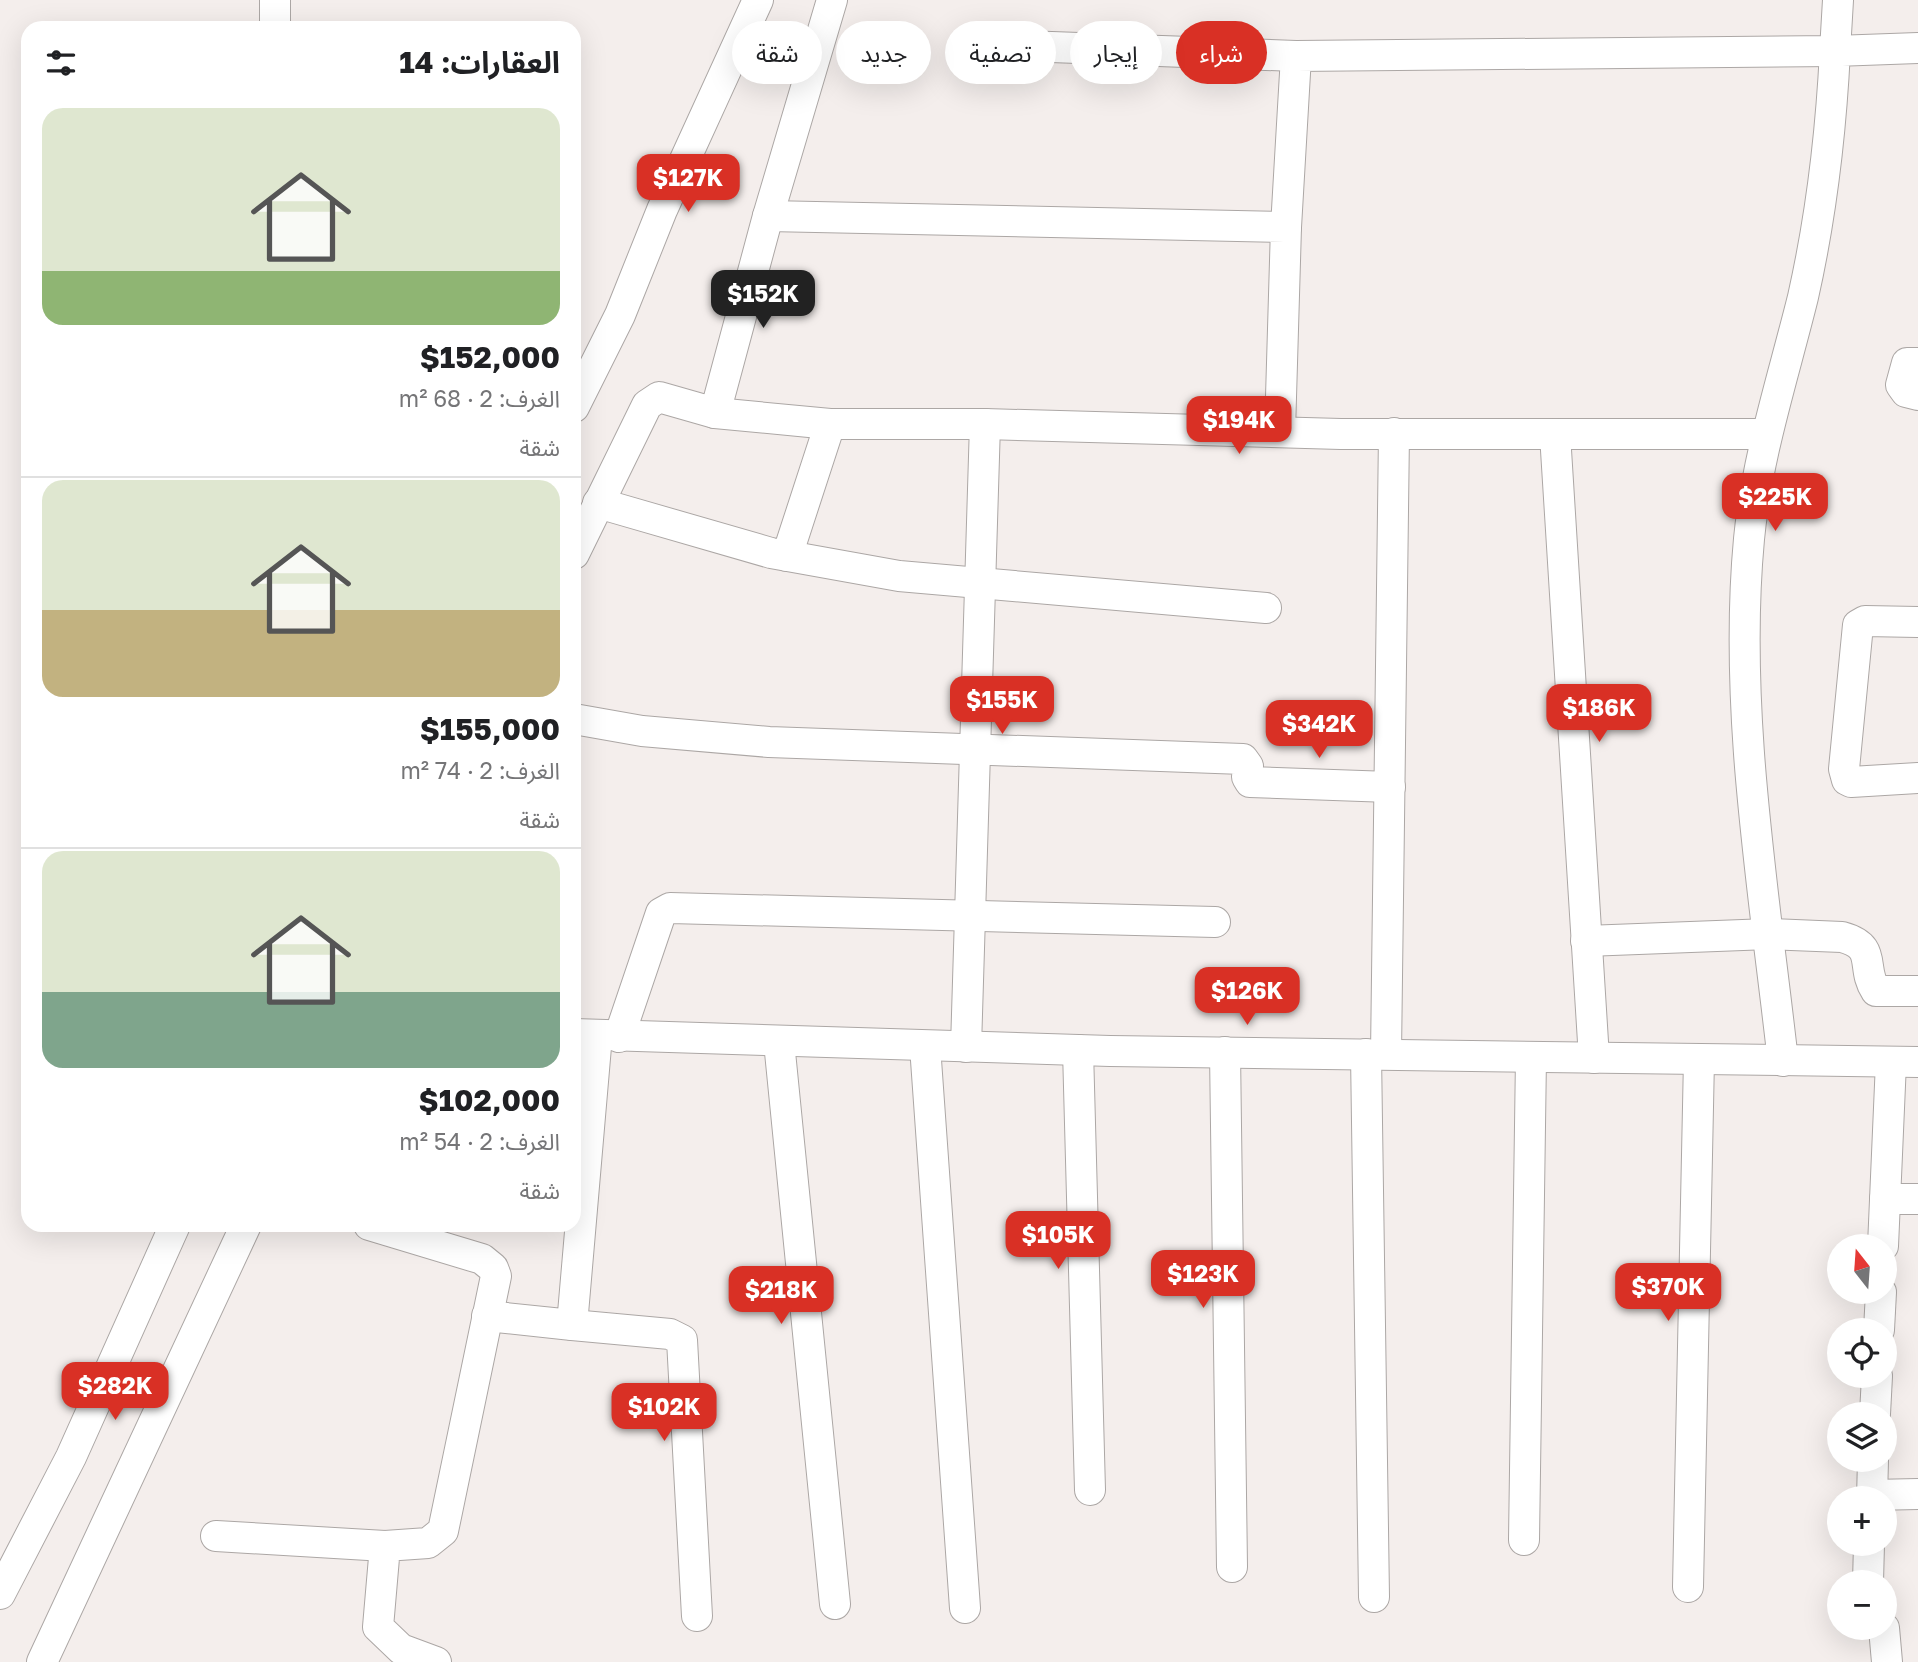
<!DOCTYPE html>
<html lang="ar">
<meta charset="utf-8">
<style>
body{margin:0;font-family:"Golos Text","Noto Sans Arabic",sans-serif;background:#f6f6f6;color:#202124;direction:rtl;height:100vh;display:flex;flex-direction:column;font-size:26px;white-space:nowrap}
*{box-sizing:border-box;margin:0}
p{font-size:23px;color:#757577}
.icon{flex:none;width:38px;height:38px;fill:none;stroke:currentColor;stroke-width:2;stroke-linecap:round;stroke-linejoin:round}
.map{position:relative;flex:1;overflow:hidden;direction:ltr}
.panel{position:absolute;left:21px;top:21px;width:560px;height:1211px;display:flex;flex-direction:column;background:#fff;border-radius:21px;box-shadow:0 7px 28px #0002;direction:rtl}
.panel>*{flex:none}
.hud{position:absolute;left:602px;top:21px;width:665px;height:63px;direction:rtl;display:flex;gap:14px}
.needle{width:46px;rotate:343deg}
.tools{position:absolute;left:1827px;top:1234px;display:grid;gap:14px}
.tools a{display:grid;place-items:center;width:70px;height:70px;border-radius:50%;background:#fff;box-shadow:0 7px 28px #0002;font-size:35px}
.price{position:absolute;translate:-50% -60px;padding:0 16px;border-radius:14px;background:#d93025;color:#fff;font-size:23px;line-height:46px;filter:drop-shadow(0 2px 4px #0008)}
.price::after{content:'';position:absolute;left:50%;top:42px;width:21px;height:16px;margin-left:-10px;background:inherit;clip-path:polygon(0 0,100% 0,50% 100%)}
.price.selected{background:#222;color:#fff}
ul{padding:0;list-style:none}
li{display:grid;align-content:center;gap:14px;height:371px;padding:0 21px}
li+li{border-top:2px solid #e0e0e0}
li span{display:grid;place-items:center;height:217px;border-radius:21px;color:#555}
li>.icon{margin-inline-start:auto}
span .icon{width:126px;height:126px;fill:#fffc;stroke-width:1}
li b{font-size:30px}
h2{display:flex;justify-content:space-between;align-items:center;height:84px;padding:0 21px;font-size:30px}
.pill{padding:0 24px;border-radius:32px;background:#fff;box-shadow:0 7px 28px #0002;font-size:24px;line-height:63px}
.pill.selected{background:#d93025;color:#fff}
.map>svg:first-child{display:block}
</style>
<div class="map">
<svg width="1918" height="1662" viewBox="0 0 1918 1662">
<rect width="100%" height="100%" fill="#f4eeec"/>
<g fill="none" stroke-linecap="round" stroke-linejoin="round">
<!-- minor casing -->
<g stroke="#aca7a5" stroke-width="32">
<g id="minor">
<path d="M275,0V28"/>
<path d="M1024,46L1296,56"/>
<path d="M768,216L1286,227L1280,431"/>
<path d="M1286,227L1296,56L1835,51L1838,0"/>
<path d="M1918,363H1907L1901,385L1906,392L1918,395"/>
<path d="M574,407L620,315L662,210L758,0"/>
<path d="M715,413L830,424H985L1341,434H1766"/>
<path d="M1555,434L1594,1058"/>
<path d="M598,503L771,553L899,576L1266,608"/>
<path d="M574,554L647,405L659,397L715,413L768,216L832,0"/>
<path d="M787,556L830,424"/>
<path d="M1918,622L1865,621L1858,625L1844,769L1847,780L1851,782L1918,778"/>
<path d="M574,719L642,731L769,742L1243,759L1248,766L1247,777L1250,782L1390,787"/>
<path d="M1586,941L1769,934L1842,937C1879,947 1860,967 1876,991H1918"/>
<path d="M574,1034L1110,1051L1918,1062"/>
<path d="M619,1037L661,913L670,908L1215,922"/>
<path d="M779,1042L835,1604"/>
<path d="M925,1046L965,1608"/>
<path d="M966,1047L985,424"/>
<path d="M1078,1050L1090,1490"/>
<path d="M1225,1052L1232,1567"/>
<path d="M1366,1054L1374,1597"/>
<path d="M1386,1054L1394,433"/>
<path d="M1783,1061C1764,891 1733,710 1749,539C1757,456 1783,378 1803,297C1821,217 1831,132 1835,51L1918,48"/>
<path d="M1885,1199H1918"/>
<path d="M369,1225L482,1259L493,1268L496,1276L443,1531L428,1543L385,1546L378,1627L401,1649L436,1662"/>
<path d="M1883,1246L1891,1062"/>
<path d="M487,1316L572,1325L597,1035"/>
<path d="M572,1325L670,1334L682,1340L697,1616"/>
<path d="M1879,1330L1881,1292"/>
<path d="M1875,1414L1877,1376"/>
<path d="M1872,1495L1918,1494"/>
<path d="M1872,1498L1873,1460"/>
<path d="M216,1536L385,1546"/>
<path d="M1524,1540L1531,1057"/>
<path d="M1868,1582L1869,1544"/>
<path d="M1688,1587L1699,1059"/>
<path d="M0,1594L71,1457L175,1225"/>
<path d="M1884,1628L1887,1662"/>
<path d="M42,1662L246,1225"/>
</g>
</g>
<!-- minor -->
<use href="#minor" stroke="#fff" stroke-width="30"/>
</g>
</svg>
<div class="tools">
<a><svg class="needle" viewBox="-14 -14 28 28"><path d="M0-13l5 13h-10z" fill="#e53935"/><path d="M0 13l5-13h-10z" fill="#757577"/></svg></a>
<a><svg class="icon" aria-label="locate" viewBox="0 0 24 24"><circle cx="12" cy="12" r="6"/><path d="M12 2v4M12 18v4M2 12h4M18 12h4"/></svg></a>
<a><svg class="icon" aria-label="layers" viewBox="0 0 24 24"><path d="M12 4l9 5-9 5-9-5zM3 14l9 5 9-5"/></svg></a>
<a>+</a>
<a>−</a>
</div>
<b class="price" style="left:688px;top:214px">$127K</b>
<b class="price selected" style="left:763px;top:330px">$152K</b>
<b class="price" style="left:1239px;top:456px">$194K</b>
<b class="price" style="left:1775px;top:533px">$225K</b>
<b class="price" style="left:1002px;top:736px">$155K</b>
<b class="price" style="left:1599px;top:744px">$186K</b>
<b class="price" style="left:1319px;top:760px">$342K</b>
<b class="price" style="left:1247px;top:1027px">$126K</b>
<b class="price" style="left:1058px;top:1271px">$105K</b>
<b class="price" style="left:1203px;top:1310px">$123K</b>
<b class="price" style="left:1668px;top:1323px">$370K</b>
<b class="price" style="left:781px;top:1326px">$218K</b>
<b class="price" style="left:115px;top:1422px">$282K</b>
<b class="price" style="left:664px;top:1443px">$102K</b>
<div class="hud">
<a class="pill selected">شراء</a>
<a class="pill">إيجار</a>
<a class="pill">تصفية</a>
<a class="pill">جديد</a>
<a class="pill">شقة</a>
</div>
<section class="panel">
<h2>العقارات: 14<svg class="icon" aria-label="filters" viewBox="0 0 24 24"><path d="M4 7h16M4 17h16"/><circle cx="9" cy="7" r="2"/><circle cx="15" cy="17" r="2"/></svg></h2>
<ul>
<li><span style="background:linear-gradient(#dfe7d0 75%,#8fb573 0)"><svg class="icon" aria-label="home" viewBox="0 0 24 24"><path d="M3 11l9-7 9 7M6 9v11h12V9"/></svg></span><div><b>$152,000</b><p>الغرف: 2 · 68 m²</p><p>شقة</p></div></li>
<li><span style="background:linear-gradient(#dfe7d0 60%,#c2b280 0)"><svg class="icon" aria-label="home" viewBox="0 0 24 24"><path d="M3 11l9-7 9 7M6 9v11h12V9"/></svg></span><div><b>$155,000</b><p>الغرف: 2 · 74 m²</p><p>شقة</p></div></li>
<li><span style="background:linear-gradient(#dfe7d0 65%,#7fa58c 0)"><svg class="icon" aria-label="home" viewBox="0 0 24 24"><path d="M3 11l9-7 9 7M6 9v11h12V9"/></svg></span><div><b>$102,000</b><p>الغرف: 2 · 54 m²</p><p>شقة</p></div></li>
</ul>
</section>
</div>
